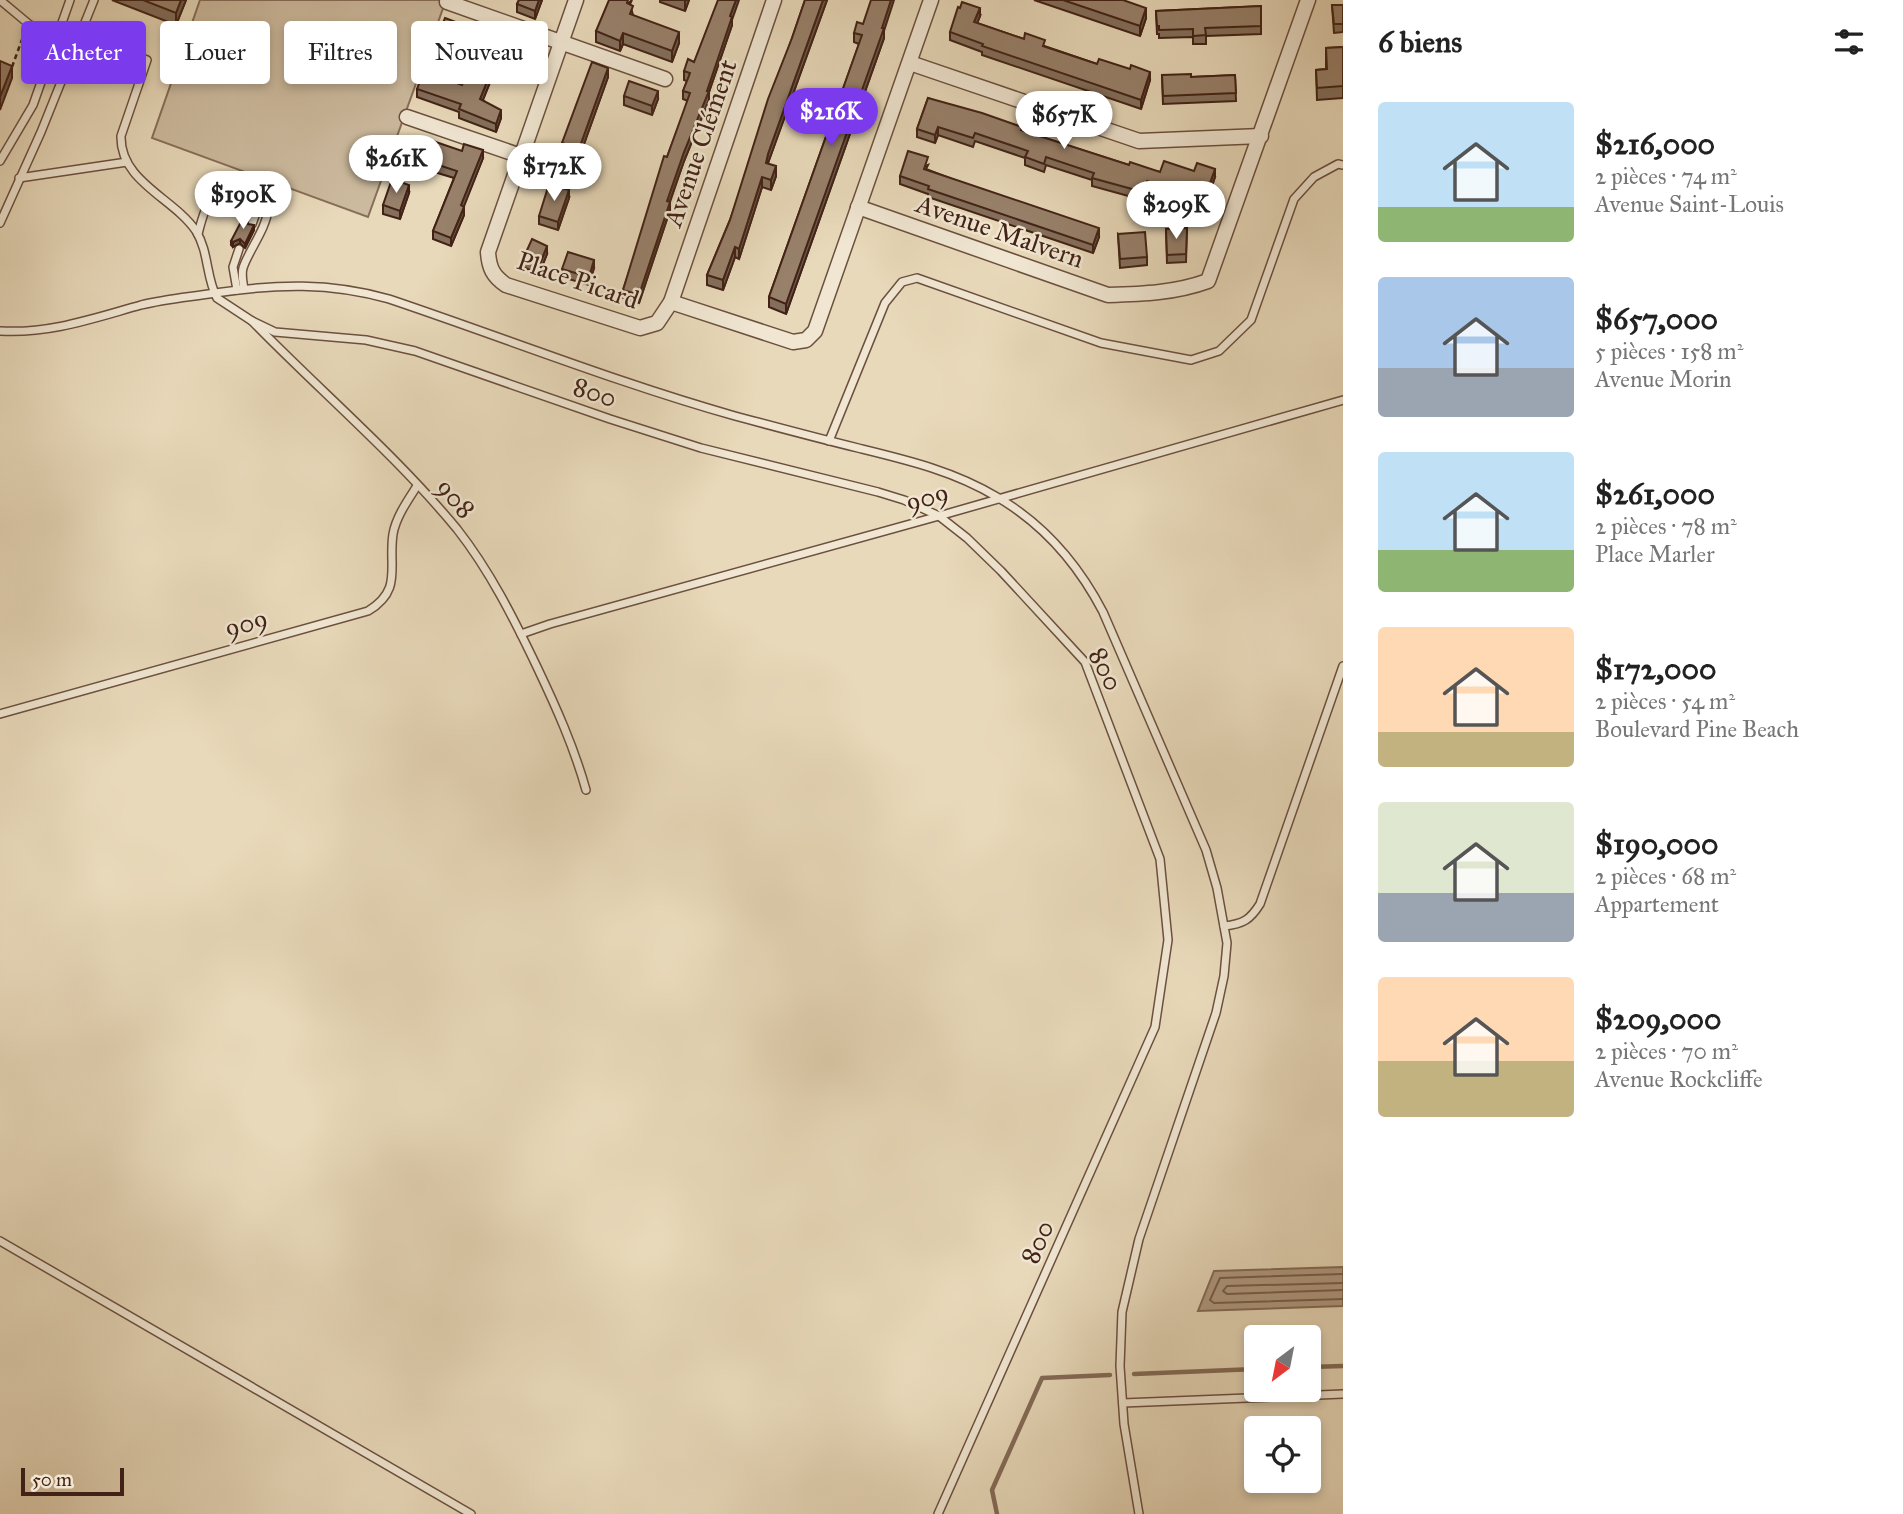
<!DOCTYPE html>
<html lang="fr">
<meta charset="utf-8">
<style>
body{margin:0;font-family:"IM FELL Great Primer",serif;background:#f2f2f2;color:#222;height:100vh;display:flex;flex-direction:column;font-size:26px;white-space:nowrap}
*{box-sizing:border-box;margin:0}
p{font-size:23px;color:#767676}
.icon{flex:none;width:38px;height:38px;fill:none;stroke:currentColor;stroke-width:2;stroke-linecap:round;stroke-linejoin:round}
.map{position:relative;flex:1;overflow:hidden}
.drawer{display:flex;flex-direction:column;background:#fff;width:560px}
.drawer>*{flex:none}
.banner{position:absolute;left:21px;top:21px;width:665px;height:63px;display:flex;gap:14px}
.needle{width:46px;rotate:212deg}
.controls{position:absolute;left:1244px;top:1325px;display:grid;gap:14px}
.controls a{display:grid;place-items:center;width:77px;height:77px;border-radius:7px;background:#fff;box-shadow:0 4px 10px #0003;font-size:35px}
.scale{position:absolute;left:21px;bottom:18px;width:103px;box-sizing:border-box;padding-left:7px;border:4px solid #422216;border-top:0;font-size:19px;line-height:24px;white-space:nowrap;color:#422216;-webkit-text-stroke:5px #f0e6d2;paint-order:stroke}
.price{position:absolute;translate:-50% -60px;padding:0 16px;border-radius:24px;background:#fff;color:#222;font-size:23px;line-height:46px;filter:drop-shadow(0 2px 4px #0008)}
.price::after{content:'';position:absolute;left:50%;top:42px;width:21px;height:16px;margin-left:-10px;background:inherit;clip-path:polygon(0 0,100% 0,50% 100%)}
.price.on{background:#7c3aed;color:#fff}
ul{padding:0;list-style:none}
li{display:flex;align-items:center;gap:21px;height:175px;padding:0 35px}
li span{display:grid;place-items:center;flex:none;width:196px;height:140px;border-radius:7px;color:#555}
li>.icon{margin-inline-start:auto}
span .icon{width:84px;height:84px;fill:#fffc;stroke-width:1}
li b{font-size:30px}
h2{display:flex;justify-content:space-between;align-items:center;height:84px;padding:0 35px;font-size:30px}
.pill{padding:0 24px;border-radius:7px;background:#fff;box-shadow:0 4px 10px #0003;font-size:24px;line-height:63px}
.pill.on{background:#7c3aed;color:#fff}
main{display:flex;flex:1;min-height:0}
.map>svg:first-child{display:block}
</style>
<main>
<div class="map">
<svg width="1343" height="1514" viewBox="0 0 1343 1514">
<rect width="100%" height="100%" fill="#e8d9ba"/>
<filter id="stains"><feTurbulence type="fractalNoise" baseFrequency=".00286" numOctaves="4"/><feColorMatrix values="0 0 0 0 .2 0 0 0 0 .09 0 0 0 0 .02 0 0 0 .5 -.17"/></filter>
<radialGradient id="worn" r=".72"><stop offset=".6" stop-color="#630" stop-opacity="0"/><stop offset="1" stop-color="#630" stop-opacity=".3"/></radialGradient>
<!-- green -->
<path fill="#ccba9e" stroke="#876e5a" stroke-width="2" d="M200,0H446L368,217L152,138Z"/>
<!-- water -->
<path fill="#b09b82" stroke="#846b57" stroke-width="2" d="M1343,1267V1306L1198,1311L1214,1271Z"/>
<g fill="none" stroke-linecap="round" stroke-linejoin="round">
<!-- shore -->
<g stroke="#795e4c" stroke-width="2">
<path d="M1343,1274L1220,1278L1210,1300L1214,1303L1343,1299"/>
<path d="M1343,1283L1227,1286L1223,1291L1227,1294L1343,1290"/>
</g>
<!-- stream -->
<g stroke="#846b57" stroke-width="4.5">
<path d="M1309,1367L1343,1366"/>
<path d="M1134,1374L1256,1369"/>
<path d="M997,1514L992,1490L1042,1378L1110,1375"/>
</g>
<!-- lane casing -->
<g stroke="#6c503f" stroke-width="10">
<g id="lane">
<path d="M0,0L30,25L57,36"/>
<path d="M80,34L147,60L121,136C120,182 174,198 196,231C209,252 206,278 217,298L252,321C319,390 396,455 457,529C490,571 514,619 537,667C556,707 574,747 586,790"/>
<path d="M0,161L33,105L70,0"/>
<path d="M19,178L127,162"/>
<path d="M251,188L259,204L252,224"/>
<path d="M0,223L41,132L94,0"/>
<path d="M198,234C202,218 206,202 219,191C226,185 234,181 243,183C295,196 251,242 243,268C241,275 243,282 244,289"/>
<path d="M237,290L233,267L239,249"/>
<path d="M252,321L275,332L366,340L415,351L610,419L701,448L878,492L904,500L939,516L967,538L1001,571L1085,662L1160,859L1168,940L1155,1027L938,1514"/>
<path d="M0,331C50,334 94,318 141,305C165,299 190,297 215,293C277,284 329,282 389,299C505,338 618,383 735,416C776,427 817,438 858,448C907,460 954,471 997,497C1045,525 1078,564 1103,612L1206,850L1217,888L1227,943L1224,976L1216,1013L1139,1239L1122,1312L1120,1366L1124,1424L1139,1514"/>
<path d="M829,441L885,303L902,282L917,278L1101,343L1191,360L1219,351L1251,320L1294,199L1314,177L1338,164L1343,165"/>
<path d="M521,634L550,624L939,516L1343,400"/>
<path d="M0,714L368,611C403,590 388,567 393,534C396,517 408,500 417,486"/>
<path d="M1224,926C1243,924 1250,920 1260,904L1343,666"/>
<path d="M0,1241L471,1514"/>
<path d="M1123,1403L1343,1394"/>
</g>
</g>
<!-- street casing -->
<g stroke="#6c503f" stroke-width="17">
<g id="street">
<path d="M576,0L488,252C489,268 493,276 506,285L640,328L657,323L671,302L774,0"/>
<path d="M447,2L665,79"/>
<path d="M910,63L1139,141L1261,136"/>
<path d="M407,117L521,156"/>
<path d="M858,207L1108,295C1142,294 1175,293 1208,281L1308,0"/>
<path d="M671,302L793,342L806,340L815,331L931,0"/>
</g>
</g>
<!-- path -->
<path stroke="#422216" stroke-width="2.5" stroke-dasharray="5 3.5" stroke-linecap="butt" d="M12,67L24,34"/>
<!-- lane -->
<use href="#lane" stroke="#f0e6d2" stroke-width="7"/>
<!-- street -->
<use href="#street" stroke="#f0e6d2" stroke-width="14"/>
</g>
<!-- wall -->
<g fill="#836f5c" stroke="#422216" stroke-width="2">
<path d="M112,0H186L176,25Z"/>
<path d="M519,0H542L535,19L517,12V4Z"/>
<path d="M632,0L630,4L633,15L679,43L672,62L623,44L620,51L596,42V31Z"/>
<path d="M660,0H689L685,11L660,2Z"/>
<path d="M805,0H827L768,163L776,176L771,190L762,187L739,259L735,257L723,290L707,285V275L730,220Z"/>
<path d="M1034,0H1123L1146,18L1140,36Z"/>
<path d="M1332,5H1343V32L1334,33Z"/>
<path d="M1261,6V34L1206,36V44H1193V37L1159,38V34H1157L1156,11Z"/>
<path d="M980,16L977,23L1097,64L1150,80L1141,109L982,55V52L950,40V32Z"/>
<path d="M732,20V25L709,92V100L684,161L670,202V210L639,303L623,298V290L667,157L688,101L683,99V91L687,81L684,80V71L694,62Z"/>
<path d="M863,24L884,31V38L786,314L769,307V297L859,44L854,42V33Z"/>
<path d="M464,34L455,59L435,51V43Z"/>
<path d="M498,46L501,55L483,100L501,118L496,132L459,118V112L417,97V89L462,85Z"/>
<path d="M1343,47V98L1317,100L1316,70L1326,69V48Z"/>
<path d="M1162,75L1191,77L1235,75L1236,101L1163,104Z"/>
<path d="M608,77L579,158L562,152V143Z"/>
<path d="M624,96L658,99L652,115L624,105Z"/>
<path d="M928,98L1022,131L1129,165L1160,172L1215,177L1204,209L1147,189L1143,200L1092,186V180L1046,165L1044,172L1025,165V158L975,141L973,147L938,135L935,143L917,137V129Z"/>
<path d="M425,143L483,158L463,207L464,215L451,246L433,239V231L454,178L411,165V156Z"/>
<path d="M928,165L926,169L1099,237L1093,253L928,197V194L900,184V176Z"/>
<path d="M409,193L400,219L383,214V205Z"/>
<path d="M569,198L558,230L539,224V216Z"/>
<path d="M248,224L254,230L245,248L240,243L233,247L231,245V241Z"/>
<path d="M1187,228L1186,262L1167,263L1166,229Z"/>
<path d="M1118,234L1147,257V265L1120,268Z"/>
<path d="M547,254L539,274L523,267V259Z"/>
<path d="M594,268L589,285L562,277V269Z"/>
</g>
<!-- shaded-wall -->
<g fill="#6a5a4b" stroke="#422216" stroke-width="2">
<path d="M181,0H186L176,25V13Z"/>
<path d="M539,0H542L535,19V11Z"/>
<path d="M685,0H689L685,11Z"/>
<path d="M736,0H739L732,20V25L709,92V100L684,161L667,209V201L684,152L707,91L730,16Z"/>
<path d="M823,0H827L768,163H766L768,154Z"/>
<path d="M891,0H894L884,31V38L786,314V304Z"/>
<path d="M980,8V16L974,31V22Z"/>
<path d="M1146,8V18L1140,36V26Z"/>
<path d="M464,25V34L455,59V50Z"/>
<path d="M679,32V43L672,62V51Z"/>
<path d="M623,33V44L620,51V41Z"/>
<path d="M501,47V55L480,107V99Z"/>
<path d="M12,66V78L0,110V97Z"/>
<path d="M608,68V77L579,158V149Z"/>
<path d="M1150,72V80L1141,109V100Z"/>
<path d="M658,91V99L652,115V106Z"/>
<path d="M501,110V118L496,132V124Z"/>
<path d="M938,127V135L935,143V135Z"/>
<path d="M483,150V158L461,214V205Z"/>
<path d="M776,166V176L771,190V180Z"/>
<path d="M1215,169V177L1204,209V200Z"/>
<path d="M762,177V187L739,259V249Z"/>
<path d="M1147,181V189L1143,200V192Z"/>
<path d="M409,185V193L400,219V211Z"/>
<path d="M569,190V198L558,230V222Z"/>
<path d="M670,202V210L639,303V295Z"/>
<path d="M464,207V215L451,246V238Z"/>
<path d="M254,225V230L245,248V244Z"/>
<path d="M1099,228V237L1093,253V245Z"/>
<path d="M240,239V243L233,247V242Z"/>
<path d="M547,246V254L539,274V266Z"/>
<path d="M735,247V257L723,290V280Z"/>
<path d="M594,260V268L589,285V277Z"/>
</g>
<!-- building -->
<g fill="#98816b" stroke="#422216" stroke-width="2">
<path d="M143,0H181L176,13Z"/>
<path d="M519,0H539L535,11L517,4Z"/>
<path d="M609,0H628L627,3L633,6L630,14L679,32L672,51L623,33L620,41L596,31Z"/>
<path d="M718,0H736L730,16L732,17L707,91H709L684,152L667,201L670,202L639,295L623,290L664,156L667,157L690,93L683,91L690,73L684,71L688,59L694,62Z"/>
<path d="M805,0H823L768,154L766,163L776,166L771,180L762,177L739,249L735,247L723,280L707,275L730,220L768,99L792,38Z"/>
<path d="M871,0H891L882,28H884L786,304L769,297L862,35L854,33L857,22L863,24Z"/>
<path d="M1063,0H1123L1146,8L1140,26Z"/>
<path d="M962,2L980,8L974,22L1024,39L1025,33L1045,40L1043,46L1097,64L1099,59L1130,69L1131,65L1150,72L1141,100L982,46L983,44L950,32L958,7L960,8Z"/>
<path d="M1332,5H1343V24H1334Z"/>
<path d="M1261,6V26L1205,28L1206,35L1193,36V29L1159,30V26H1157L1156,11Z"/>
<path d="M445,18L464,25L455,50L435,43Z"/>
<path d="M485,33L498,38L496,45L501,47L480,99L501,110L496,124L459,109L461,104L417,89L424,71L462,85Z"/>
<path d="M1343,47V86L1317,88L1316,70L1327,69L1326,48Z"/>
<path d="M0,61L12,66L0,97Z"/>
<path d="M592,62L608,68L579,149L562,143Z"/>
<path d="M1191,74V77L1235,75L1236,93L1163,96L1162,75Z"/>
<path d="M629,81L658,91L652,106L624,96Z"/>
<path d="M928,98L982,113L1022,127L1021,130L1129,165L1130,162L1160,172L1164,161L1194,171L1197,163L1215,169L1204,200L1147,181L1143,192L1092,178L1094,173L1046,157L1044,164L1025,157L1028,151L975,133L973,138L938,127L935,135L917,129Z"/>
<path d="M427,139L462,151L464,144L483,150L461,205L464,207L451,238L433,231L457,171L411,156L417,140L425,143Z"/>
<path d="M908,151L928,157L924,169L1099,228L1093,245L928,189L929,186L900,176Z"/>
<path d="M392,179L409,185L400,211L383,205Z"/>
<path d="M549,184L569,190L558,222L539,216Z"/>
<path d="M244,216L246,217L248,224L254,225L245,244L240,239L233,242L231,241Z"/>
<path d="M1187,228L1186,254L1167,255L1166,229Z"/>
<path d="M1145,232L1147,257L1120,259L1118,234Z"/>
<path d="M532,239L547,246L539,266L523,259Z"/>
<path d="M568,252L594,260L589,277L562,269Z"/>
</g>
<g text-anchor="middle" stroke-width="5" stroke-linejoin="round" paint-order="stroke">
<!-- street labels -->
<g font-size="26" fill="#422216" stroke="#f0e6d2">
<text transform="translate(700 143) rotate(-71)" y="9">Avenue Clément</text>
<text transform="translate(1000 231) rotate(19)" y="9">Avenue Malvern</text>
<text transform="translate(578 280) rotate(19)" y="9">Place Picard</text>
<text transform="translate(595 392) rotate(18)" y="9">800</text>
<text transform="translate(927 497) rotate(-16)" y="9">909</text>
<text transform="translate(456 498) rotate(49)" y="9">908</text>
<text transform="translate(246 623) rotate(-16)" y="9">909</text>
<text transform="translate(1106 669) rotate(63)" y="9">800</text>
<text transform="translate(1037 1242) rotate(-66)" y="9">800</text>
</g>
</g>
<rect width="100%" height="100%" filter="url(#stains)"/>
<rect width="100%" height="100%" fill="url(#worn)"/>
</svg>
<div class="controls">
<a><svg class="needle" viewBox="-14 -14 28 28"><path d="M0-13l5 13h-10z" fill="#e53935"/><path d="M0 13l5-13h-10z" fill="#767676"/></svg></a>
<a><svg class="icon" aria-label="locate" viewBox="0 0 24 24"><circle cx="12" cy="12" r="6"/><path d="M12 2v4M12 18v4M2 12h4M18 12h4"/></svg></a>
</div>
<div class="scale">50 m</div>
<b class="price on" style="left:831px;top:148px">$216K</b>
<b class="price" style="left:1064px;top:151px">$657K</b>
<b class="price" style="left:396px;top:195px">$261K</b>
<b class="price" style="left:554px;top:203px">$172K</b>
<b class="price" style="left:243px;top:231px">$190K</b>
<b class="price" style="left:1176px;top:241px">$209K</b>
<div class="banner">
<a class="pill on">Acheter</a>
<a class="pill">Louer</a>
<a class="pill">Filtres</a>
<a class="pill">Nouveau</a>
</div>
</div>
<section class="drawer">
<h2>6 biens<svg class="icon" aria-label="filters" viewBox="0 0 24 24"><path d="M4 7h16M4 17h16"/><circle cx="9" cy="7" r="2"/><circle cx="15" cy="17" r="2"/></svg></h2>
<ul>
<li><span style="background:linear-gradient(#bfe0f5 75%,#8fb573 0)"><svg class="icon" aria-label="home" viewBox="0 0 24 24"><path d="M3 11l9-7 9 7M6 9v11h12V9"/></svg></span><div><b>$216,000</b><p>2 pièces · 74 m²</p><p>Avenue Saint-Louis</p></div></li>
<li><span style="background:linear-gradient(#a9c7e8 65%,#9aa5b1 0)"><svg class="icon" aria-label="home" viewBox="0 0 24 24"><path d="M3 11l9-7 9 7M6 9v11h12V9"/></svg></span><div><b>$657,000</b><p>5 pièces · 158 m²</p><p>Avenue Morin</p></div></li>
<li><span style="background:linear-gradient(#bfe0f5 70%,#8fb573 0)"><svg class="icon" aria-label="home" viewBox="0 0 24 24"><path d="M3 11l9-7 9 7M6 9v11h12V9"/></svg></span><div><b>$261,000</b><p>2 pièces · 78 m²</p><p>Place Marler</p></div></li>
<li><span style="background:linear-gradient(#ffd9b3 75%,#c2b280 0)"><svg class="icon" aria-label="home" viewBox="0 0 24 24"><path d="M3 11l9-7 9 7M6 9v11h12V9"/></svg></span><div><b>$172,000</b><p>2 pièces · 54 m²</p><p>Boulevard Pine Beach</p></div></li>
<li><span style="background:linear-gradient(#dfe7d0 65%,#9aa5b1 0)"><svg class="icon" aria-label="home" viewBox="0 0 24 24"><path d="M3 11l9-7 9 7M6 9v11h12V9"/></svg></span><div><b>$190,000</b><p>2 pièces · 68 m²</p><p>Appartement</p></div></li>
<li><span style="background:linear-gradient(#ffd9b3 60%,#c2b280 0)"><svg class="icon" aria-label="home" viewBox="0 0 24 24"><path d="M3 11l9-7 9 7M6 9v11h12V9"/></svg></span><div><b>$209,000</b><p>2 pièces · 70 m²</p><p>Avenue Rockcliffe</p></div></li>
</ul>
</section>
</main>
